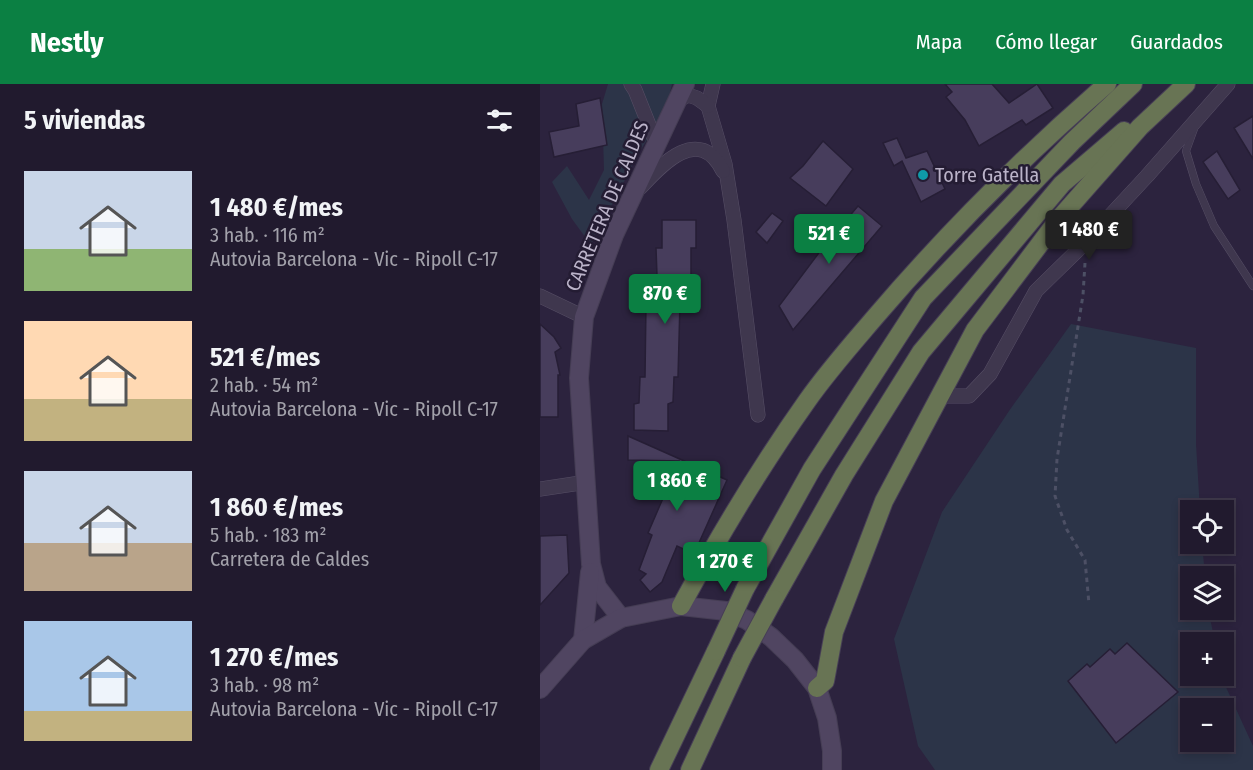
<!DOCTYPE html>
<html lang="es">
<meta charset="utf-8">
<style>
body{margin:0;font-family:"Fira Sans Condensed",sans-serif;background:#292336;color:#f1f3f6;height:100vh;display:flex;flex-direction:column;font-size:22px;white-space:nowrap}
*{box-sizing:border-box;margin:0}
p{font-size:20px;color:#a2a1aa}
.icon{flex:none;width:33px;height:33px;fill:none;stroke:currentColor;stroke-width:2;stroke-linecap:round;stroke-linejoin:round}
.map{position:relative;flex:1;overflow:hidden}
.panel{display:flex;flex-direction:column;background:#211a2e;width:540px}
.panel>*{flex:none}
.buttons{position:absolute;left:640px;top:416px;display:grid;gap:12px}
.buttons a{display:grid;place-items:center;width:54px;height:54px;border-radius:0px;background:#211a2e;box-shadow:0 3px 9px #0003,0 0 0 2px #3e384a;font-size:30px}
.price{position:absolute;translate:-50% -51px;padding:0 14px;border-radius:6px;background:#0b8043;color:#fff;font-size:20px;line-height:39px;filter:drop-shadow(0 2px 3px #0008)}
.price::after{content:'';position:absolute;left:50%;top:36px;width:18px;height:14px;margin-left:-9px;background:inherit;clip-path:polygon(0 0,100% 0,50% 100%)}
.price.active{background:#222;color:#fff}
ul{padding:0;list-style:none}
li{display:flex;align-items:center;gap:18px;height:150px;padding:0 24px}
li span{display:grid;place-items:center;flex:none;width:168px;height:120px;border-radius:0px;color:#555}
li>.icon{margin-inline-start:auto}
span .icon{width:72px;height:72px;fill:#fffc;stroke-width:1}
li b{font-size:26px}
h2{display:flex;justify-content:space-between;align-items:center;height:72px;padding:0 24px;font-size:26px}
header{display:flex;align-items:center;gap:36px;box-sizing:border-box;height:84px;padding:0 30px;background:#0b8043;color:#fff}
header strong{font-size:28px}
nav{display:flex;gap:33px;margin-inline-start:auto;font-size:21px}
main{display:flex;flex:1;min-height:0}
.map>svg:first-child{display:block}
</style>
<header>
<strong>Nestly</strong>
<nav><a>Mapa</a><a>Cómo llegar</a><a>Guardados</a></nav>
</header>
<main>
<section class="panel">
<h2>5 viviendas<svg class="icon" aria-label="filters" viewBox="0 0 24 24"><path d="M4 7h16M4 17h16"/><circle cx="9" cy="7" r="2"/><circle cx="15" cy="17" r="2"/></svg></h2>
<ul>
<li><span style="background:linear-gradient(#c9d6e8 65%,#8fb573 0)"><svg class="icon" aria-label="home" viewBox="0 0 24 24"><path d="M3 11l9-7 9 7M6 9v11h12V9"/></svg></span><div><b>1 480 €/mes</b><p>3 hab. · 116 m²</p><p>Autovia Barcelona - Vic - Ripoll C-17</p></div></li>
<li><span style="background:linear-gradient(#ffd9b3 65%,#c2b280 0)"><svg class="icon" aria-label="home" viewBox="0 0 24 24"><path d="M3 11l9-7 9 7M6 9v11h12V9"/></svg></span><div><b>521 €/mes</b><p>2 hab. · 54 m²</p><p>Autovia Barcelona - Vic - Ripoll C-17</p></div></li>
<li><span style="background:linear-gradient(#c9d6e8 60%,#b9a48a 0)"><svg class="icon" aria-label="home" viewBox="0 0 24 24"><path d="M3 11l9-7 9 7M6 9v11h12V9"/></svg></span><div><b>1 860 €/mes</b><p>5 hab. · 183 m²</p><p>Carretera de Caldes</p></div></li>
<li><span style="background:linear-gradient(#a9c7e8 75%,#c2b280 0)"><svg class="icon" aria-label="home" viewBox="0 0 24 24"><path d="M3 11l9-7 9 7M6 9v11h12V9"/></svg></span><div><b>1 270 €/mes</b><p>3 hab. · 98 m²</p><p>Autovia Barcelona - Vic - Ripoll C-17</p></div></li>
</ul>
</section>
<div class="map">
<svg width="713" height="686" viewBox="0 0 713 686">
<rect width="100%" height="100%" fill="#2c233e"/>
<!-- green -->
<g fill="#2c3448" fill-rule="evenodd">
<path d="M68,0H132L127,23L100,67L51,161L32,135L12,98L27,82L49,116L64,86L62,20Z"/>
<path d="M531,240L656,264V360L660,426H651V459H662L665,492H651V525H668L675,558H651V591H683L685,601L713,662V686H395L378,662L354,555L402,428L469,327ZM651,624H684V657H651Z"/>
</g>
<!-- building -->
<g fill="#473d5c" stroke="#261e35" stroke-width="1.5">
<path d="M405,0H452L469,19L497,0L513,24L486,41L482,36L439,62L425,36L406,13L412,8Z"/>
<path d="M60,14L67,61L14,73L9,48L39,42L36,20Z"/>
<path d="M713,32V75L694,44Z"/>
<path d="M357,54L366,74L387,67L405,105L381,118L362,77L354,82L343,59Z"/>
<path d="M283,57L313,85L286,122L250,94L263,82Z"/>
<path d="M677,67L700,106L688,115L663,78Z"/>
<path d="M318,122L342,142L253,246L239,222L284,162Z"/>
<path d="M232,129L243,137L227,159L216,148Z"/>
<path d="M122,136H156V164H151V191H146L145,220L140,219L138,293H134L133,318L128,320V347L94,346V320L99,319L100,293H105L106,219H111V192H117L116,164H122Z"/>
<path d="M0,240L14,253L21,264L15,268L20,291H18V333H0Z"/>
<path d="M88,352L187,396L154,470L137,462L122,498L110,508L100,496L106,490L99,486L112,451L108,449L139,377L88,376Z"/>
<path d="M27,451L29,489L0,521V452Z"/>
<path d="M587,559L638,608L576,659L528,597L547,580L550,583L570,565L575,570Z"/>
</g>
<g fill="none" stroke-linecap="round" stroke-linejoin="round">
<!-- lane casing -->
<g stroke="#574f66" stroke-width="8">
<path id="lane" d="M654,45L646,67L656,100L674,142L713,202"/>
</g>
<!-- street casing -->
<g stroke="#574f66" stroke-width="15">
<g id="street">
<path d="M91,0L95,6L117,61"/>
<path d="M173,0L168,22L185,80L194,136L218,331"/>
<path d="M137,17L148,11L157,14L168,22"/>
<path d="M100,104C122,80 159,40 183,87"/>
<path d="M0,212L44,233"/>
<path d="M400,312H429L450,290L496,207L541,163L607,92L688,0"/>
<path d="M0,405L47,398"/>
</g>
</g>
<!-- secondary casing -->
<g stroke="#453d54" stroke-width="20">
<g id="secondary">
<path d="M81,534L57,503L51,480L39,294L44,233L74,151L145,0"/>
<path d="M43,556L50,488"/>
<path d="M0,605L43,556L81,534L141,522L186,527L207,536L231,553L255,576L277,604L287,634L292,667V686"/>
</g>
</g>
<!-- highway casing -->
<g stroke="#473f56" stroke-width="20">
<g id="highway">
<path d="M205,505L272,385L383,214L532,58L593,0"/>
<path d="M234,515L304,391L381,268L522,100L584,47"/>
<path d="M141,522C179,452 221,382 267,317C288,287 313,259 336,232C407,149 485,71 567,0"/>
<path d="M277,604L285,597L294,548L344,417L435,246L518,136L600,43L646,0"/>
<path d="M119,686L176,567"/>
<path d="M150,686L202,574"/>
</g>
</g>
<!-- path -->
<path stroke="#4d5065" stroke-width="3" stroke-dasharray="4.5 4.5" stroke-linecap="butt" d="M545,179L543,211L517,375L515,412L527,446L545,476L549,520"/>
<!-- lane -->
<use href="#lane" stroke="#3f374e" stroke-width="7"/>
<!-- street -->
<use href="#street" stroke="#3f374e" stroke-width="14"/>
<!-- secondary -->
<use href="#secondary" stroke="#504561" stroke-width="18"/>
<!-- highway -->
<use href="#highway" stroke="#687454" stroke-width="18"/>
<!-- highway-bridge casing -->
<g stroke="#473f56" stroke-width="20" stroke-linecap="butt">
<g id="highway-bridge">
<path d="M176,567L205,505"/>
<path d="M202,574L234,515"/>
</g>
</g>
<!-- highway-bridge -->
<use href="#highway-bridge" stroke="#687454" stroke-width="18"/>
</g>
<!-- markers -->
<circle fill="#0f9aa8" stroke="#241c33" stroke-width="2" cx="383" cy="91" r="6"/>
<g text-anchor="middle" stroke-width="5" stroke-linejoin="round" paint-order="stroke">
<!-- poi labels -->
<g font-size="20" fill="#bbb3c9" stroke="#241c33" text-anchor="start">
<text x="395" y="98">Torre Gatella</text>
</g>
<!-- street labels -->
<g font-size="20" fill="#bbb3c9" stroke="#241c33">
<text transform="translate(67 122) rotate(-67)" y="7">CARRETERA DE CALDES</text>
</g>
</g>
</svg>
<div class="buttons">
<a><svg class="icon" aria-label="locate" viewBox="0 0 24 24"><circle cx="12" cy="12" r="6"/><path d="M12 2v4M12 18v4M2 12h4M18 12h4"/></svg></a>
<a><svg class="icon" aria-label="layers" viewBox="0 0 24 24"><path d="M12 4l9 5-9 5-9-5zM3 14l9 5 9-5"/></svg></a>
<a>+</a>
<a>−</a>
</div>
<b class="price active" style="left:549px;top:177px">1 480 €</b>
<b class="price" style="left:289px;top:181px">521 €</b>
<b class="price" style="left:125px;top:241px">870 €</b>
<b class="price" style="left:137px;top:428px">1 860 €</b>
<b class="price" style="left:185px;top:509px">1 270 €</b>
</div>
</main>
